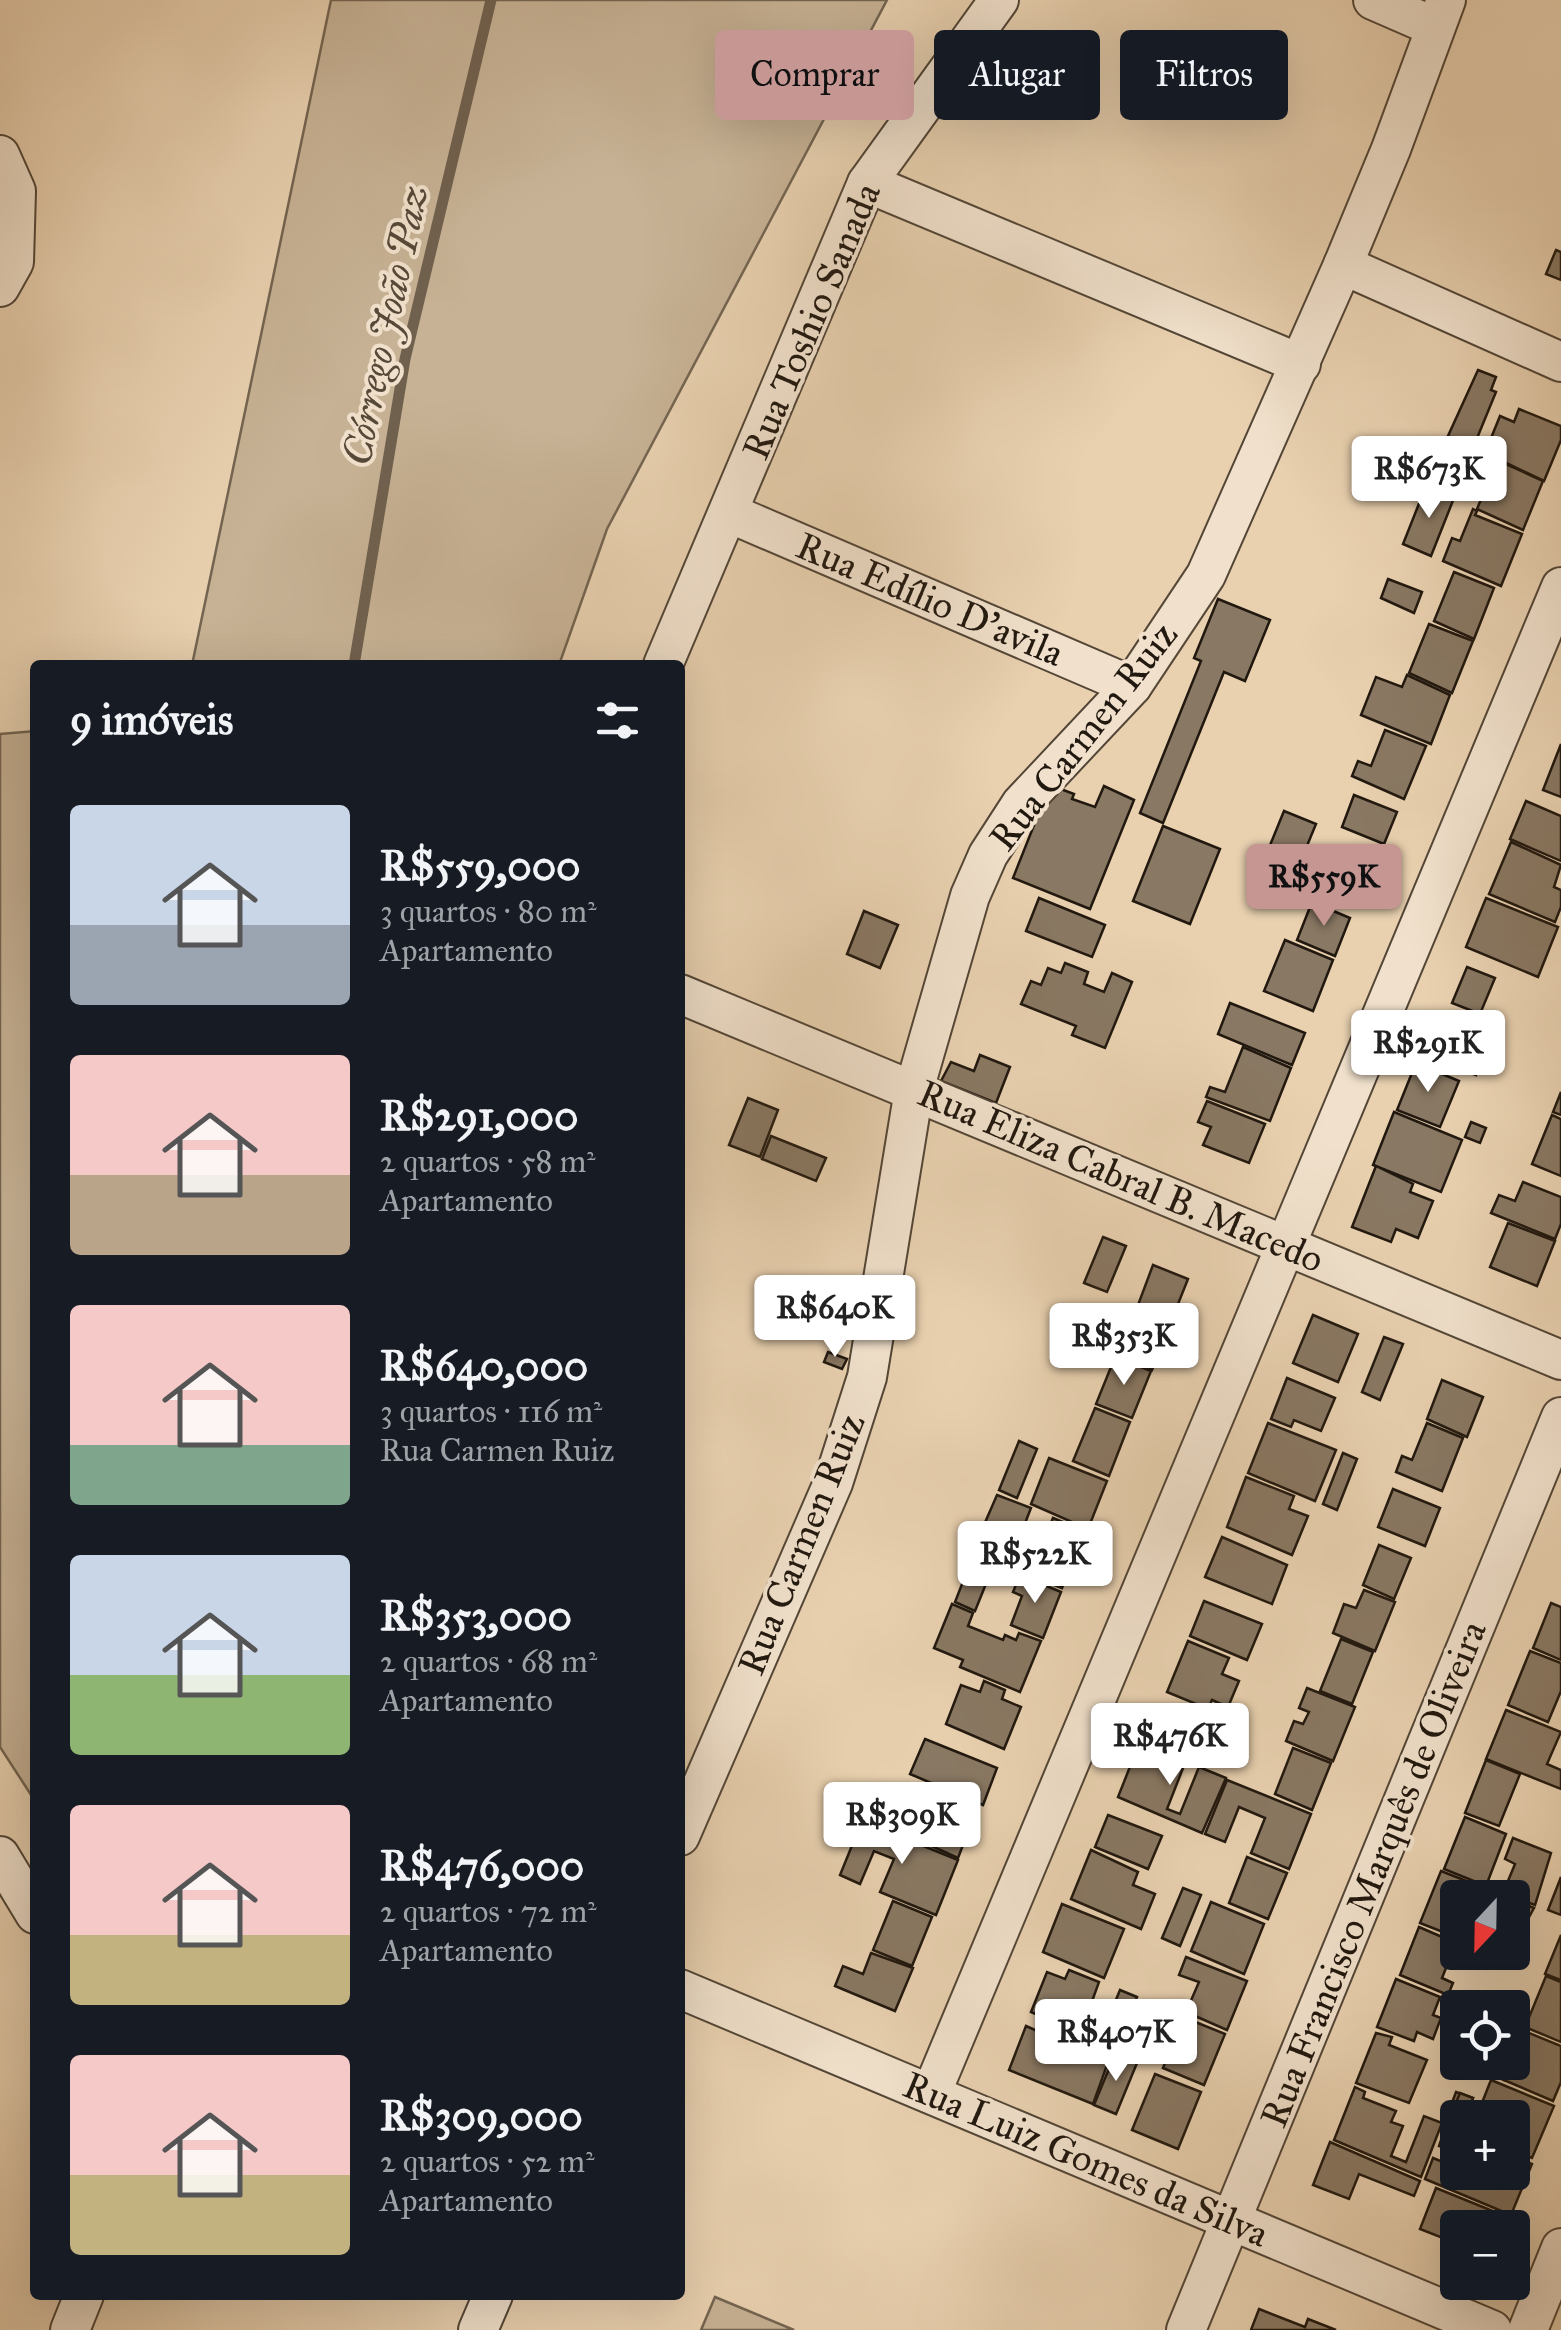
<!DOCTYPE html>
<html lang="pt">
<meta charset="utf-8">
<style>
body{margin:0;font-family:"IM FELL Great Primer",serif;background:#242831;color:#f1f3f6;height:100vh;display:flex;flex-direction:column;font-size:38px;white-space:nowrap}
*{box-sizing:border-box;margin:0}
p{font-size:32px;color:#9ea1a6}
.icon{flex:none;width:55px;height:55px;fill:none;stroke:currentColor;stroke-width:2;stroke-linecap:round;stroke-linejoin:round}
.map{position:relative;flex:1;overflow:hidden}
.side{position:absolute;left:30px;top:660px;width:655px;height:1640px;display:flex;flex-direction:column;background:#171b24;border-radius:10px;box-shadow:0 10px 40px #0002}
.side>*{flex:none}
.banner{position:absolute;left:715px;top:30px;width:695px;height:90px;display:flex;gap:20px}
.needle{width:65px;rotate:202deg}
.fabs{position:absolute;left:1440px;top:1880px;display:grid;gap:20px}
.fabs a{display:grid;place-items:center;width:90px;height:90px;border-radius:10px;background:#171b24;box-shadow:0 10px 40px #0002;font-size:50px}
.price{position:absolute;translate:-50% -85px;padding:0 22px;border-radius:10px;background:#fff;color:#222;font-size:32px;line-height:65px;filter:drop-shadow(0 2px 5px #0008)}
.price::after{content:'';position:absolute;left:50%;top:60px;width:30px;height:22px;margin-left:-15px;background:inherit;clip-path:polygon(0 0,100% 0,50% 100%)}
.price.active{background:#c59692;color:#111}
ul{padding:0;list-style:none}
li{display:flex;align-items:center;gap:30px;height:250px;padding:0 40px}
li span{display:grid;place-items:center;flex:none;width:280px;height:200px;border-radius:10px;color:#555}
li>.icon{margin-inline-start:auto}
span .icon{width:120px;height:120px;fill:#fffc;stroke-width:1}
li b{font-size:42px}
h2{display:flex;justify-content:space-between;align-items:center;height:120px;padding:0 40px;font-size:42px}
.chip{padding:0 35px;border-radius:10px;background:#171b24;box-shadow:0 10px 40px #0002;font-size:35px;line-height:90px}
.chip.active{background:#c59692;color:#111}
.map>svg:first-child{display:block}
</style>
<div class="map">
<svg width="1561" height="2330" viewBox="0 0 1561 2330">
<rect width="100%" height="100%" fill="#e9d1b0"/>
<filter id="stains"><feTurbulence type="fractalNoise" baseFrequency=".002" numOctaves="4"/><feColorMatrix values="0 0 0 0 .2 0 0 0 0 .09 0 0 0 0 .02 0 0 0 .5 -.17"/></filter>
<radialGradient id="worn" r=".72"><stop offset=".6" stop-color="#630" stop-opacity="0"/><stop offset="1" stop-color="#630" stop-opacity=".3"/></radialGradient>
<!-- green -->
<g fill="#c7b295" stroke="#746552" stroke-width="2.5">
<path d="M331,0H887L607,529L559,665H192Z"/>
<path d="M35,731V1801L0,1747V734Z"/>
<path d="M715,2297L794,2330H701Z"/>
</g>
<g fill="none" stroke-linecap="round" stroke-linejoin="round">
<!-- stream -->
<path stroke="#70614f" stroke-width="11" d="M354,665L405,359L491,0"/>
</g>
<!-- building -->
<g fill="#897863" stroke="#21180f" stroke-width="2.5">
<path d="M1556,250L1561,252V280L1546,274Z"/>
<path d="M1478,370L1496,377L1491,390L1496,392L1473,448L1448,436Z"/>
<path d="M1519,409L1561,426V440L1544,481L1485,453L1500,416L1514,422Z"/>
<path d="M1497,460L1543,481L1523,530L1477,509Z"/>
<path d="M1433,472L1462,484L1456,499L1427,486Z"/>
<path d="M1426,486L1454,498L1431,556L1403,544Z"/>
<path d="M1473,509L1477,511L1475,515L1522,534L1501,586L1443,561L1452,538L1460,541Z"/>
<path d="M1454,572L1494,588L1474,639L1434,621Z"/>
<path d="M1388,579L1422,592L1414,613L1381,598Z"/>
<path d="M1218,599L1270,620L1245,681L1224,672L1163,823L1140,813L1201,661L1194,658Z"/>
<path d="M1429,624L1473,641L1452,693L1409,673Z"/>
<path d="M1407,675L1450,695L1431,744L1361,715L1376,677L1402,687Z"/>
<path d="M1385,730L1426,746L1404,799L1352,776L1358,761L1371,766Z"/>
<path d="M1561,744V797L1543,790Z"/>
<path d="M1050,785L1074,794L1072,799L1095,807L1104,786L1134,800L1090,909L1013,878Z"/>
<path d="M1354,795L1397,812L1384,844L1342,827Z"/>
<path d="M1526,801L1561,816V861L1510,839Z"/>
<path d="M1284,811L1316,824L1295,875L1264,860Z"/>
<path d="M1163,826L1220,849L1190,924L1133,901Z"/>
<path d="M1511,842L1561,865L1554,887L1561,890V907L1555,922L1489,894Z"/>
<path d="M1332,851L1375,869L1360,905L1309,881L1313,870L1323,874Z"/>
<path d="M1262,864L1293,876L1284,900L1253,887Z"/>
<path d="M1039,898L1105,925L1092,957L1026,931Z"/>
<path d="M1486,898L1558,927L1538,977L1466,947Z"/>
<path d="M1312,902L1350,918L1335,956L1297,940Z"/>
<path d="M864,911L898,925L880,968L847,954Z"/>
<path d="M1285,940L1333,960L1313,1011L1264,991Z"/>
<path d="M1065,963L1088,972L1084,984L1104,992L1112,973L1132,982L1105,1048L1072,1035L1076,1026L1021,1004L1031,981L1041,985L1048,968L1061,973Z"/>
<path d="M1467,967L1495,978L1480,1014L1452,1003Z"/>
<path d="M1230,1003L1305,1033L1292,1065L1218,1034Z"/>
<path d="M1433,1017L1490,1040L1476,1075L1419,1052Z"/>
<path d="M1243,1047L1291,1068L1270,1121L1206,1097L1210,1087L1225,1092Z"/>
<path d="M980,1055L1010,1067L996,1103L941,1081L951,1062L974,1071Z"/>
<path d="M1416,1063L1459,1081L1440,1127L1397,1110Z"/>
<path d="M1561,1092V1115L1553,1112Z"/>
<path d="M748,1098L778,1110L760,1157L729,1145Z"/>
<path d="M1207,1101L1265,1124L1249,1163L1203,1145L1211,1127L1198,1122Z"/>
<path d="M1394,1112L1462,1140L1441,1192L1373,1165Z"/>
<path d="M1552,1115L1561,1119V1176L1532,1164Z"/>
<path d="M1471,1122L1486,1128L1480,1143L1465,1137Z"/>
<path d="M771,1136L826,1158L816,1181L762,1159Z"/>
<path d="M1376,1166L1413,1184L1410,1192L1433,1201L1418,1238L1396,1229L1391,1242L1352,1227Z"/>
<path d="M1523,1182L1561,1197V1224L1555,1239L1491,1213L1499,1195L1515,1201Z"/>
<path d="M1508,1223L1555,1241L1537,1286L1490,1267Z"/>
<path d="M1103,1237L1126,1246L1107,1292L1084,1283Z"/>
<path d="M1153,1265L1188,1279L1172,1319L1138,1305Z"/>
<path d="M1135,1307L1171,1322L1152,1370L1116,1355Z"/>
<path d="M1313,1315L1358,1334L1338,1382L1293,1363Z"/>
<path d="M1384,1337L1403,1344L1380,1400L1362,1392Z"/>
<path d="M828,1352L847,1359L842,1369L824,1362Z"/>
<path d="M1115,1357L1151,1371L1132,1418L1096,1404Z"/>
<path d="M1287,1378L1335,1398L1321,1431L1294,1420L1291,1427L1271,1419Z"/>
<path d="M1442,1380L1483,1397L1467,1437L1427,1419Z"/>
<path d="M1095,1408L1130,1422L1109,1476L1073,1461Z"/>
<path d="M1268,1423L1336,1450L1315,1501L1248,1473Z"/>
<path d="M1427,1423L1463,1438L1442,1491L1396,1472L1402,1456L1412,1460Z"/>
<path d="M1019,1441L1037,1449L1017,1498L999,1490Z"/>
<path d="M1343,1453L1357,1459L1337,1510L1323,1504Z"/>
<path d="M1049,1458L1107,1481L1088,1529L1031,1504Z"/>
<path d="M1246,1477L1294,1496L1289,1509L1308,1516L1292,1555L1227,1527Z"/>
<path d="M1393,1489L1440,1508L1425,1546L1378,1527Z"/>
<path d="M997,1495L1031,1508L1022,1531L1013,1527L999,1562L973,1550Z"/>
<path d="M1053,1518L1085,1531L1062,1588L1030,1575Z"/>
<path d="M1222,1537L1287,1565L1272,1604L1205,1577Z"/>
<path d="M1379,1545L1411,1558L1394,1599L1363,1585Z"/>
<path d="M973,1556L994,1564L975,1611L955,1602Z"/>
<path d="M1020,1575L1061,1592L1043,1638L1011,1625L1022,1596L1013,1592Z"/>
<path d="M1364,1590L1395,1602L1375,1651L1333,1633L1344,1604L1356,1608Z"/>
<path d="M1204,1601L1262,1624L1247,1660L1190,1636Z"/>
<path d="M1551,1603L1561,1607V1660L1533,1648Z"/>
<path d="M952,1604L973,1613L968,1626L1003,1640L1005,1635L1016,1640L1019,1633L1041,1641L1020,1692L960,1667L963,1660L934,1648Z"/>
<path d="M1341,1639L1373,1652L1352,1704L1320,1691Z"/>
<path d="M1188,1641L1229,1658L1222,1674L1239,1681L1228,1707L1212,1700L1208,1709L1167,1692Z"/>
<path d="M1530,1651L1561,1663V1691L1548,1722L1508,1705Z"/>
<path d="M984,1681L1005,1690L1002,1699L1021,1707L1004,1749L946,1724L961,1685L980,1692Z"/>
<path d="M1307,1688L1355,1707L1333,1761L1286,1741L1294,1721L1303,1724L1309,1712L1299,1708Z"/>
<path d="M1152,1708L1201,1728L1188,1759L1139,1738Z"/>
<path d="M1506,1710L1561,1732L1547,1764L1561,1770V1789L1486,1759Z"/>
<path d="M925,1739L997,1768L983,1805L910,1774Z"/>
<path d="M1139,1744L1185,1763L1167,1809L1180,1814L1199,1767L1226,1778L1202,1833L1118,1797Z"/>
<path d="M1293,1748L1331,1763L1312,1810L1275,1794Z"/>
<path d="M1486,1760L1520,1774L1499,1826L1465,1813Z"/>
<path d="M1227,1780L1311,1814L1289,1869L1251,1853L1265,1818L1239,1807L1225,1842L1205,1834Z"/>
<path d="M911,1794L973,1819L958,1858L896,1830Z"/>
<path d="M1108,1815L1162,1836L1148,1869L1095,1847Z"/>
<path d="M1465,1817L1506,1834L1486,1886L1444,1869Z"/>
<path d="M862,1821L958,1860L936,1915L880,1892L894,1859L874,1851L860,1884L840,1875Z"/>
<path d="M1513,1838L1551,1853L1535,1905L1503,1893L1515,1864L1505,1859Z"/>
<path d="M1091,1850L1138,1872L1133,1885L1155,1894L1141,1929L1071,1899Z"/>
<path d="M1247,1857L1287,1873L1268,1919L1229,1903Z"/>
<path d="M1441,1871L1502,1895L1508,1898H1458V1938L1420,1923Z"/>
<path d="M1561,1877V1915L1548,1910Z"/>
<path d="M1183,1888L1201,1895L1180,1946L1162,1938Z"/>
<path d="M1512,1899L1534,1908L1516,1941L1512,1940Z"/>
<path d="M893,1901L932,1917L912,1966L873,1950Z"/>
<path d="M1211,1902L1264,1924L1244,1974L1191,1951Z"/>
<path d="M1062,1904L1124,1929L1104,1978L1043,1952Z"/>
<path d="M1419,1927L1456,1943L1442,1978L1453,1983L1448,1995L1400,1975Z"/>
<path d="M1561,1935V1980L1545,1974Z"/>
<path d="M871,1953L913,1968L895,2011L835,1986L843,1966L863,1974Z"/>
<path d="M1186,1957L1247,1981L1227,2030L1186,2012L1199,1982L1179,1975Z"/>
<path d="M1069,1970L1099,1982L1091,2004L1111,2012L1120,1990L1137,1997L1115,2048L1031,2012L1047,1972L1065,1979Z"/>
<path d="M1546,1976L1561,1982V2042L1525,2027Z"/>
<path d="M1396,1979L1440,1997L1433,2015L1441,2018L1433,2039L1417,2032L1414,2041L1377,2027Z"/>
<path d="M1183,2017L1225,2034L1204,2085L1163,2068Z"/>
<path d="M1026,2026L1044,2034L1047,2028L1111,2054L1093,2104L1009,2070Z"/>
<path d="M1524,2031L1561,2046V2082L1553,2101L1504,2080Z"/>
<path d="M1376,2033L1392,2037L1389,2045L1427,2060L1409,2103L1356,2083Z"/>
<path d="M1115,2054L1137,2063L1116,2114L1094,2105Z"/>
<path d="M1489,2062H1511L1504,2080L1485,2072Z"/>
<path d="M1155,2074L1201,2092L1178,2149L1132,2130Z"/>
<path d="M1491,2080L1554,2106L1532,2158L1512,2150V2118H1476Z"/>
<path d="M1355,2087L1365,2092L1363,2098L1396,2111L1391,2122L1403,2126L1391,2156L1406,2162L1424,2116L1442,2123L1421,2177L1334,2140Z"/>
<path d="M1456,2092L1473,2098L1465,2118H1458V2127L1445,2121Z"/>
<path d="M1460,2093L1473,2098L1465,2118H1458V2127L1448,2122Z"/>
<path d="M1446,2126L1458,2131L1450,2150L1439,2146Z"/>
<path d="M1330,2142L1420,2181L1414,2196L1359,2174L1349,2199L1313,2185Z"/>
<path d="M1512,2156L1532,2164L1511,2215L1425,2179L1433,2158L1458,2168V2172H1512Z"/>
<path d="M1436,2188L1510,2218L1507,2228H1458V2244L1420,2229Z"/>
<path d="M1259,2309L1305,2327L1308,2319L1336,2330H1251Z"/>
</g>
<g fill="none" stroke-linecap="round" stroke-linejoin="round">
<!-- minor casing -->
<g stroke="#534637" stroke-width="42">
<g id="minor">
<path d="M1373,0L1435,27"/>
<path d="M0,155L16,191L14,262L0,287"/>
<path d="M867,183L1301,364"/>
<path d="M1343,265L1561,362"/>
<path d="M729,513L1132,686"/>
<path d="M663,665L867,183L999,0"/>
<path d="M680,994L1561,1360"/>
<path d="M680,1836L833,1483L867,1377L914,1090L970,896L988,855L1021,804L1132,686L1206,575L1343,265L1391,149L1446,0"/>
<path d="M0,1856L35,1914"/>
<path d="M680,1989L1492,2330"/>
<path d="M931,2094L1561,587"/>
<path d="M70,2330L84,2295"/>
<path d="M478,2330L493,2295"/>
<path d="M1186,2330L1561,1417"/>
<path d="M1528,2330L1561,2248"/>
</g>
</g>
<!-- minor -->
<use href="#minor" stroke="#f1e1cc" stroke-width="38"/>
</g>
<g text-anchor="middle" stroke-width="8" stroke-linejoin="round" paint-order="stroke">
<!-- street labels -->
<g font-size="38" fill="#21180f" stroke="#f1e1cc">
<text transform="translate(811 321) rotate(-67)" y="13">Rua Toshio Sanada</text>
<text transform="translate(930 599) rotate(23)" y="13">Rua Edílio D'avila</text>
<text transform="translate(1083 736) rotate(-52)" y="13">Rua Carmen Ruiz</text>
<text transform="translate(1121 1176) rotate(23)" y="13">Rua Eliza Cabral B. Macedo</text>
<text transform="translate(801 1544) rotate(-68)" y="13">Rua Carmen Ruiz</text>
<text transform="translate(1373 1874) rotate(-68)" y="13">Rua Francisco Marquês de Oliveira</text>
<text transform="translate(1086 2159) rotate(23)" y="13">Rua Luiz Gomes da Silva</text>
</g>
<!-- water labels -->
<g font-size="40" font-style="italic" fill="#564939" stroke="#f1e1cc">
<text transform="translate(385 325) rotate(-78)" y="14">Córrego João Paz</text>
</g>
</g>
<rect width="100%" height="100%" filter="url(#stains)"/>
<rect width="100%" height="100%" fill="url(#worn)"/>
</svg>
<div class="fabs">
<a><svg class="needle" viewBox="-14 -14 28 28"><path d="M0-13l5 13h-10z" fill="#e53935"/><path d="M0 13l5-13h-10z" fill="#9ea1a6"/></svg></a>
<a><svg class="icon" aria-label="locate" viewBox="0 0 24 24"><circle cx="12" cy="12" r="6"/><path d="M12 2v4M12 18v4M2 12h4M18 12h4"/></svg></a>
<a>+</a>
<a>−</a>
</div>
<b class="price" style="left:1429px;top:521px">R$673K</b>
<b class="price active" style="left:1324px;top:929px">R$559K</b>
<b class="price" style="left:1428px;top:1095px">R$291K</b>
<b class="price" style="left:835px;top:1360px">R$640K</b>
<b class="price" style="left:1124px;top:1388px">R$353K</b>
<b class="price" style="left:1035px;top:1606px">R$522K</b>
<b class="price" style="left:1170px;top:1788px">R$476K</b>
<b class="price" style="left:902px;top:1867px">R$309K</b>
<b class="price" style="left:1116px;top:2084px">R$407K</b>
<div class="banner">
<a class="chip active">Comprar</a>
<a class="chip">Alugar</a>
<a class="chip">Filtros</a>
</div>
<section class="side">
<h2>9 imóveis<svg class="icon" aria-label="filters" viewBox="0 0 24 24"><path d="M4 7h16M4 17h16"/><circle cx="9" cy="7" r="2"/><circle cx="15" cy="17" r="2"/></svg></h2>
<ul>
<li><span style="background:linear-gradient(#c9d6e8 60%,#9aa5b1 0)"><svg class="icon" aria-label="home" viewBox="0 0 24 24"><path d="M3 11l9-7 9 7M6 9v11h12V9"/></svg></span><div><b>R$559,000</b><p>3 quartos · 80 m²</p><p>Apartamento</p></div></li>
<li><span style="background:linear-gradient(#f6c9c9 60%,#b9a48a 0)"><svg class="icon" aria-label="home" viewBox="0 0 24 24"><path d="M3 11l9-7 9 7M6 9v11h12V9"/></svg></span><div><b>R$291,000</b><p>2 quartos · 58 m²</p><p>Apartamento</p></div></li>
<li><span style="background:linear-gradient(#f6c9c9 70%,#7fa58c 0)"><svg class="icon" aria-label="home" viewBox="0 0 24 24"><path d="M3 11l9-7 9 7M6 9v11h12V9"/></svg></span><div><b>R$640,000</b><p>3 quartos · 116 m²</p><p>Rua Carmen Ruiz</p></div></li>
<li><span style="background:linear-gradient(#c9d6e8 60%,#8fb573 0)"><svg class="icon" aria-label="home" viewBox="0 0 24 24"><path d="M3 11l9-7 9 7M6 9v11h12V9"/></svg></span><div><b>R$353,000</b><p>2 quartos · 68 m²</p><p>Apartamento</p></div></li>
<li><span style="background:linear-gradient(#f6c9c9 65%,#c2b280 0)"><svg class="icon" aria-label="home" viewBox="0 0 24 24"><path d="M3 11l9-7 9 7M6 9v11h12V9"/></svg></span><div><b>R$476,000</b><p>2 quartos · 72 m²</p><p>Apartamento</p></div></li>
<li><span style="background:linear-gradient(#f6c9c9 60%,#c2b280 0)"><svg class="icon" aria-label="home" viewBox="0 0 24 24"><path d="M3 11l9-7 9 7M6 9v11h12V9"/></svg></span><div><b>R$309,000</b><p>2 quartos · 52 m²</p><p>Apartamento</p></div></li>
</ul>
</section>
</div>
